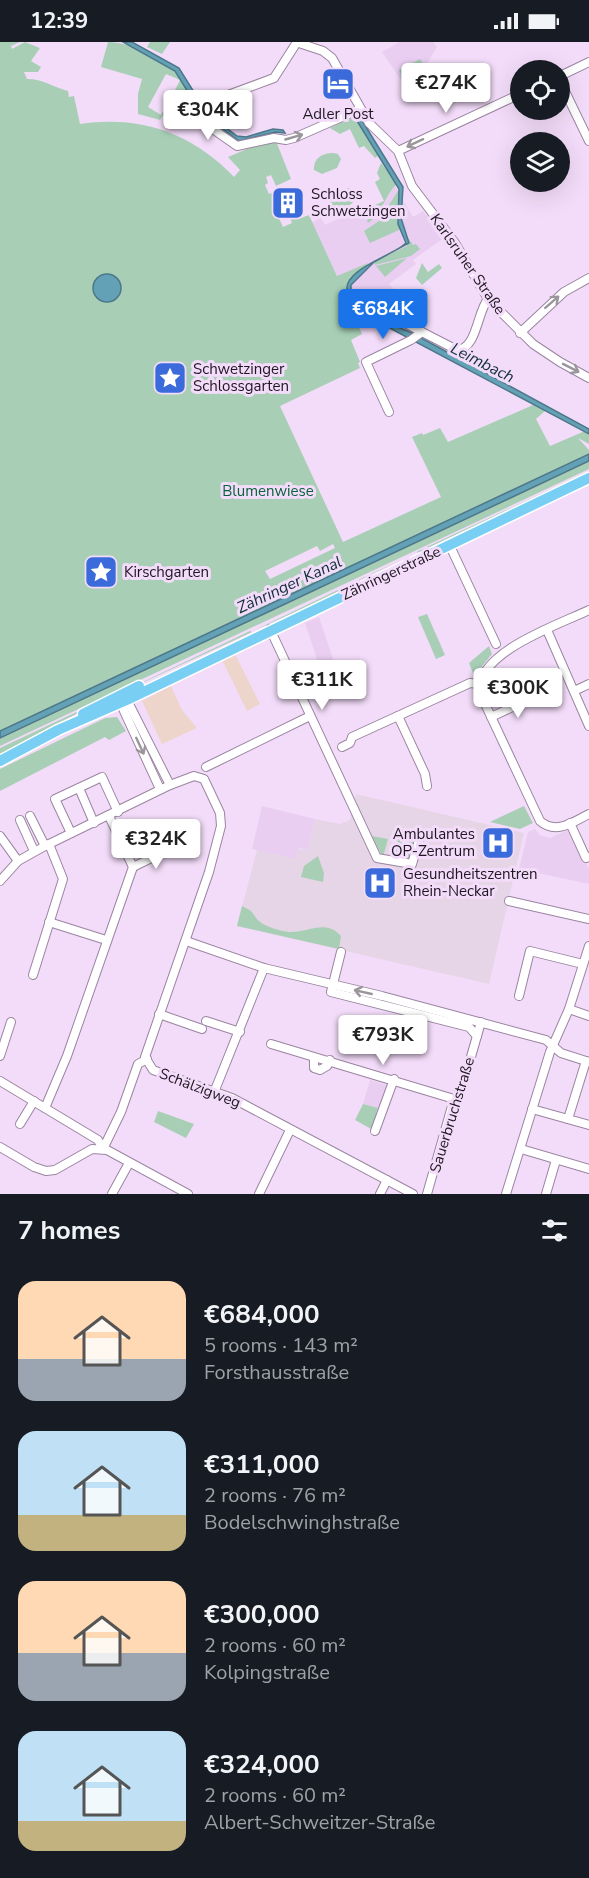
<!DOCTYPE html>
<meta charset="utf-8">
<style>
body{margin:0;font-family:"Nunito Sans",sans-serif;background:#20242c;color:#f1f3f6;height:100vh;display:flex;flex-direction:column;font-size:22px;white-space:nowrap}
*{box-sizing:border-box;margin:0}
p{font-size:20px;color:#9ea1a6}
.icon{flex:none;width:33px;height:33px;fill:none;stroke:currentColor;stroke-width:2;stroke-linecap:round;stroke-linejoin:round}
.map{position:relative;height:1152px;overflow:hidden}
.details{display:flex;flex-direction:column;background:#171b24;flex:1}
.details>*{flex:none}
.buttons{position:absolute;left:510px;top:18px;display:grid;gap:12px}
.buttons a{display:grid;place-items:center;width:60px;height:60px;border-radius:50%;background:#171b24;box-shadow:0 6px 24px #0002;font-size:30px}
.price{position:absolute;translate:-50% -51px;padding:0 14px;border-radius:6px;background:#fff;color:#222;font-size:20px;line-height:39px;filter:drop-shadow(0 2px 3px #0008)}
.price::after{content:'';position:absolute;left:50%;top:36px;width:18px;height:14px;margin-left:-9px;background:inherit;clip-path:polygon(0 0,100% 0,50% 100%)}
.price.on{background:#1a73e8;color:#fff}
ul{padding:0;list-style:none}
li{display:flex;align-items:center;gap:18px;height:150px;padding:0 18px}
li span{display:grid;place-items:center;flex:none;width:168px;height:120px;border-radius:18px;color:#555}
li>.icon{margin-inline-start:auto}
span .icon{width:72px;height:72px;fill:#fffc;stroke-width:1}
li b{font-size:26px}
h2{display:flex;justify-content:space-between;align-items:center;height:72px;padding:0 18px;font-size:26px}
.status{display:flex;justify-content:space-between;align-items:center;height:42px;padding:0 30px;background:#171b24;direction:ltr}
.status svg{height:16px;fill:currentColor}
.map>svg:first-child{display:block}
</style>
<div class="status"><b>12:39</b><svg viewBox="0 0 49 12"><path d="M0 12V9h3v3zM5 12V6h3v6zM10 12V3h3v9zM15 12V0h3v12zM26 1h20v11H26zM47 4h2v5h-2z"/></svg></div>
<div class="map">
<svg width="589" height="1152" viewBox="0 0 589 1152">
<rect width="100%" height="100%" fill="#f3dcf9"/>
<!-- commercial -->
<g fill="#eed5cc">
<path d="M235,612L260,662L247,669L222,618Z"/>
<path d="M171,644L182,668L197,686L162,702L142,659Z"/>
</g>
<!-- built -->
<g fill="#e9cef1">
<path d="M399,0H433L437,5L418,36L404,42L382,10Z"/>
<path d="M395,144L413,175L423,169L445,195L413,218L416,222L389,242L405,260L391,281L365,271L356,274L312,180L321,176L325,183L361,166L367,178L373,172V164L384,159Z"/>
<path d="M319,575L340,638L326,643L322,633L303,642L296,626L317,617L305,581Z"/>
<path d="M262,764L315,777L308,808L299,806L296,817L252,807Z"/>
<path d="M535,787L540,793L550,796L570,787L589,827V842L519,827L528,790Z"/>
<path d="M370,1038L390,1044L382,1068L363,1062Z"/>
</g>
<!-- medical -->
<path fill="#e6d5e7" d="M356,752L524,791L489,942L237,884L257,808L296,817L298,807L308,808L315,777L340,782L350,778Z"/>
<!-- green -->
<g fill="#a8cfb6" fill-rule="evenodd">
<path d="M0,0H20L11,4L12,7L25,0L40,6L31,19L41,25L38,30H24L27,37C43,37 53,45 68,49L69,55L74,54L80,82C141,73 192,91 234,135L240,128L228,115L254,104L276,99L291,137L276,144L271,133L266,135L268,141L265,143L269,152L274,150L284,174L279,176L283,185L292,181L290,176L299,173L301,176L309,173L337,234L368,221L344,249L362,292L351,298L360,320L358,321L360,326L280,364L343,500L441,455L412,395L422,391L423,393L440,386L448,400L533,363L545,369L536,377L550,404L585,389L589,392V402L578,396L589,408V427L0,704ZM333,502L335,506L270,537L265,529L317,504L320,509Z"/>
<path d="M108,0C131,0 166,17 181,36C186,43 190,53 194,61L189,63L172,54L180,38L166,32L148,65L161,73L170,58L187,67L190,72L182,86L174,82L175,78L163,73L160,78L138,72V52L142,37L101,25Z"/>
<path d="M150,0H170L162,12L147,5Z"/>
<path d="M420,17L424,23L416,35L405,40L399,28Z"/>
<path d="M354,74L378,114L375,116L364,104L359,106L350,87L340,92L330,86Z"/>
<path d="M333,111L338,112L341,117L337,126L322,132L314,128C313,116 323,111 333,111Z"/>
<path d="M381,121L397,142C384,154 383,171 368,181L367,178L373,172V164L384,159L375,140L380,137L377,131Z"/>
<path d="M349,146L356,153C354,164 343,169 332,165L329,160L333,152Z"/>
<path d="M399,147V188L370,201L364,189L379,179Z"/>
<path d="M406,193L413,203L416,202L420,207L411,214L375,223L374,220L407,204Z"/>
<path d="M407,216L385,235L376,224Z"/>
<path d="M422,221L428,230L439,222L442,226L422,243L416,236Z"/>
<path d="M586,431V432L417,511L418,509Z"/>
<path d="M406,515L340,548L337,552L255,588Z"/>
<path d="M427,572L445,613L436,617L418,575Z"/>
<path d="M250,589L252,590L105,658Z"/>
<path d="M489,604L492,612L474,634L469,621Z"/>
<path d="M100,659L0,713V706Z"/>
<path d="M117,675L126,689L109,698L105,695L0,749V727L105,676Z"/>
<path d="M524,764L533,781L520,787L490,780Z"/>
<path d="M372,794L388,797L383,815L382,814Z"/>
<path d="M399,795L416,799L411,820L393,817Z"/>
<path d="M318,814L324,831L323,840L301,835L304,824Z"/>
<path d="M242,864C256,871 251,871 259,879C265,885 284,890 291,890C309,890 326,877 341,894L339,907L237,884Z"/>
<path d="M363,1062L378,1066L376,1071L379,1072L373,1088L355,1078Z"/>
<path d="M158,1069L194,1082L186,1096L154,1080Z"/>
</g>
<!-- water -->
<g fill="#63a1b6" stroke="#4e7789" stroke-width="1.5">
<path d="M123,0H132L179,26L207,71L237,94L246,95L273,87L283,88L285,91L275,90L239,99L201,71L175,29Z"/>
<path d="M358,72L403,145L401,176L409,201L374,220L351,243V253L362,270L412,291L589,387V392L384,283L362,275L347,249C343,227 395,213 406,201L398,182L399,147L354,74Z"/>
<circle cx="107" cy="246" r="14"/>
<path d="M589,412V419L0,696V689Z"/>
</g>
<g fill="none" stroke-linecap="round" stroke-linejoin="round">
<!-- minor casing -->
<g stroke="#9a85a0" stroke-width="10">
<g id="minor">
<path d="M296,0L323,9L332,16L369,81L398,109L412,144L455,201L488,257L533,302L560,320L589,336"/>
<path d="M297,0L274,36L201,63L195,69L197,76L237,104L274,96L286,98L294,96L360,67"/>
<path d="M560,34L589,20"/>
<path d="M560,39L589,99"/>
<path d="M398,109L520,52"/>
<path d="M394,275L422,290"/>
<path d="M520,291L564,250L589,236"/>
<path d="M389,370L366,320L411,298L422,290L457,308C477,307 477,270 488,257"/>
<path d="M450,504L496,602"/>
<path d="M589,568C558,583 479,609 479,649L540,779C556,793 573,780 589,772"/>
<path d="M270,587L377,816L412,822L420,795"/>
<path d="M547,588L589,684"/>
<path d="M574,649L589,642"/>
<path d="M125,654L170,743"/>
<path d="M125,656L122,664L124,669L160,747"/>
<path d="M398,674L425,732L427,744"/>
<path d="M491,675L534,655"/>
<path d="M342,705L350,701L352,695L470,641L479,642"/>
<path d="M206,725L310,674"/>
<path d="M79,746L94,781"/>
<path d="M30,774L45,804"/>
<path d="M20,778L34,809"/>
<path d="M570,781L586,816L589,815"/>
<path d="M71,791L55,757L102,735L118,770"/>
<path d="M0,794L18,819"/>
<path d="M133,825L168,808"/>
<path d="M0,839L18,819L45,804L170,743L194,734L204,737L220,771L221,784L209,830L145,1015L153,1028L232,1056L413,1152"/>
<path d="M509,859L589,877"/>
<path d="M49,880L106,898"/>
<path d="M186,899L264,926"/>
<path d="M341,910L331,950L469,985L477,994"/>
<path d="M33,933L63,837L49,802"/>
<path d="M519,954L530,909L583,922"/>
<path d="M569,967L589,974"/>
<path d="M159,972L202,987"/>
<path d="M206,979L240,990"/>
<path d="M271,1002L454,1057"/>
<path d="M0,1014L11,980"/>
<path d="M314,1017V1026L320,1028L327,1024L330,1018"/>
<path d="M0,1039L98,1098L103,1107"/>
<path d="M215,1048L264,926L382,954L546,998L561,1011L589,1020"/>
<path d="M45,1066L67,1014L133,825L109,774"/>
<path d="M532,1067L589,1083"/>
<path d="M568,1077L586,1019"/>
<path d="M20,1082L34,1059"/>
<path d="M375,1089L394,1037"/>
<path d="M0,1105L34,1125L46,1129L55,1128L92,1107L107,1108L188,1152"/>
<path d="M103,1107L121,1070L138,1022L147,1017"/>
<path d="M521,1107L589,1127"/>
<path d="M112,1152L129,1121"/>
<path d="M259,1152L290,1088"/>
<path d="M380,1152L387,1138"/>
<path d="M427,1152L454,1057L460,1053L481,980"/>
<path d="M506,1152L550,1010L569,967L589,904"/>
<path d="M546,1152L556,1118"/>
</g>
</g>
<!-- major casing -->
<g stroke="#fff" stroke-width="13">
<g id="major">
<path d="M83,672L139,644"/>
<path d="M0,719L58,688L129,657L589,436"/>
</g>
</g>
<!-- minor -->
<use href="#minor" stroke="#fff" stroke-width="8"/>
<!-- major -->
<use href="#major" stroke="#79cef4" stroke-width="10"/>
</g>
<!-- one-way arrows -->
<defs><path id="oneway-shaft" d="M-6 0H5M1.5-3L5.5 0L1.5 3" fill="none" stroke-width="1.6" stroke-linecap="round" stroke-linejoin="round" transform="scale(1.5)"/></defs>
<g stroke="#9a969b">
<use href="#oneway-shaft" transform="translate(294 95) rotate(-16)"/>
<use href="#oneway-shaft" transform="translate(415 101) rotate(155)"/>
<use href="#oneway-shaft" transform="translate(552 260) rotate(-41)"/>
<use href="#oneway-shaft" transform="translate(571 326) rotate(27)"/>
<use href="#oneway-shaft" transform="translate(140 704) rotate(65)"/>
<use href="#oneway-shaft" transform="translate(363 950) rotate(-167)"/>
</g>
<!-- icons -->
<defs>
<g id="hotel-square" transform="scale(1.725)"><rect x="-9" y="-9" width="18" height="18" rx="4" fill="#3b6bdb" stroke="#f3dcf9"/><path d="M-6-4.5h1.5V1H6V5H4.5V3h-9V5H-6ZM-4 0a1.8 1.8 0 1 1 3.6 0ZM.5 0V-2.5h3Q6-2.5 6 0Z" fill="#fff"/></g>
<g id="building-square" transform="scale(1.725)"><rect x="-9" y="-9" width="18" height="18" rx="4" fill="#3b6bdb" stroke="#f3dcf9"/><path d="M-4-6H4V6H1V3H-1V6H-4ZM-2.5-4.3h1.7v1.8h-1.7ZM.8-4.3h1.7v1.8H.8ZM-2.5-1h1.7V.8h-1.7ZM.8-1h1.7V.8H.8Z" fill="#fff"/></g>
<g id="sight-square" transform="scale(1.725)"><rect x="-9" y="-9" width="18" height="18" rx="4" fill="#3b6bdb" stroke="#f3dcf9"/><path d="M0-6L1.8-2.2L6-1.7L2.9 1.2L3.7 5.4L0 3.3L-3.7 5.4L-2.9 1.2L-6-1.7L-1.8-2.2Z" fill="#fff"/></g>
<g id="hospital-square" transform="scale(1.725)"><rect x="-9" y="-9" width="18" height="18" rx="4" fill="#3b6bdb" stroke="#f3dcf9"/><path d="M-5-5h3v3.5h4V-5h3V5h-3V1.5h-4V5h-3Z" fill="#fff"/></g>
</defs>
<g fill-rule="evenodd">
<use href="#hotel-square" x="338" y="42"/>
<use href="#building-square" x="288" y="161"/>
<use href="#sight-square" x="170" y="336"/>
<use href="#sight-square" x="101" y="530"/>
<use href="#hospital-square" x="498" y="801"/>
<use href="#hospital-square" x="380" y="841"/>
</g>
<g text-anchor="middle" stroke-width="6" stroke-linejoin="round" paint-order="stroke">
<!-- poi labels -->
<g font-size="15" fill="#1e1620" stroke="#f3dcf9" text-anchor="start">
<text x="338" y="77" text-anchor="middle">Adler Post</text>
<text x="311" y="157">Schloss<tspan x="311" dy="17">Schwetzingen</tspan></text>
<text x="193" y="332">Schwetzinger<tspan x="193" dy="17">Schlossgarten</tspan></text>
<text x="124" y="535">Kirschgarten</text>
<text x="475" y="797" text-anchor="end">Ambulantes<tspan x="475" dy="17">OP-Zentrum</tspan></text>
<text x="403" y="837">Gesundheitszentren<tspan x="403" dy="17">Rhein-Neckar</tspan></text>
</g>
<!-- street labels -->
<g font-size="15" fill="#1e1620" stroke="#f3dcf9">
<text transform="translate(468 222) rotate(55)" y="5">Karlsruher Straße</text>
<text transform="translate(391 531) rotate(-25)" y="5">Zähringerstraße</text>
<text transform="translate(200 1046) rotate(21)" y="5">Schälzigweg</text>
<text transform="translate(452 1073) rotate(-73)" y="5">Sauerbruchstraße</text>
</g>
<!-- park labels -->
<g font-size="15" fill="#08613a" stroke="#f3dcf9">
<text x="268" y="454">Blumenwiese</text>
</g>
<!-- water labels -->
<g font-size="16" font-style="italic" fill="#102f39" stroke="#f3dcf9">
<text transform="translate(483 320) rotate(27)" y="6">Leimbach</text>
<text transform="translate(289 542) rotate(-25)" y="6">Zähringer Kanal</text>
</g>
</g>
</svg>
<div class="buttons">
<a><svg class="icon" aria-label="locate" viewBox="0 0 24 24"><circle cx="12" cy="12" r="6"/><path d="M12 2v4M12 18v4M2 12h4M18 12h4"/></svg></a>
<a><svg class="icon" aria-label="layers" viewBox="0 0 24 24"><path d="M12 4l9 5-9 5-9-5zM3 14l9 5 9-5"/></svg></a>
</div>
<b class="price" style="left:446px;top:72px">€274K</b>
<b class="price" style="left:208px;top:99px">€304K</b>
<b class="price on" style="left:383px;top:298px">€684K</b>
<b class="price" style="left:322px;top:669px">€311K</b>
<b class="price" style="left:518px;top:677px">€300K</b>
<b class="price" style="left:156px;top:828px">€324K</b>
<b class="price" style="left:383px;top:1024px">€793K</b>
</div>
<section class="details">
<h2>7 homes<svg class="icon" aria-label="filters" viewBox="0 0 24 24"><path d="M4 7h16M4 17h16"/><circle cx="9" cy="7" r="2"/><circle cx="15" cy="17" r="2"/></svg></h2>
<ul>
<li><span style="background:linear-gradient(#ffd9b3 65%,#9aa5b1 0)"><svg class="icon" aria-label="home" viewBox="0 0 24 24"><path d="M3 11l9-7 9 7M6 9v11h12V9"/></svg></span><div><b>€684,000</b><p>5 rooms · 143 m²</p><p>Forsthausstraße</p></div></li>
<li><span style="background:linear-gradient(#bfe0f5 70%,#c2b280 0)"><svg class="icon" aria-label="home" viewBox="0 0 24 24"><path d="M3 11l9-7 9 7M6 9v11h12V9"/></svg></span><div><b>€311,000</b><p>2 rooms · 76 m²</p><p>Bodelschwinghstraße</p></div></li>
<li><span style="background:linear-gradient(#ffd9b3 60%,#9aa5b1 0)"><svg class="icon" aria-label="home" viewBox="0 0 24 24"><path d="M3 11l9-7 9 7M6 9v11h12V9"/></svg></span><div><b>€300,000</b><p>2 rooms · 60 m²</p><p>Kolpingstraße</p></div></li>
<li><span style="background:linear-gradient(#bfe0f5 75%,#c2b280 0)"><svg class="icon" aria-label="home" viewBox="0 0 24 24"><path d="M3 11l9-7 9 7M6 9v11h12V9"/></svg></span><div><b>€324,000</b><p>2 rooms · 60 m²</p><p>Albert-Schweitzer-Straße</p></div></li>
</ul>
</section>
